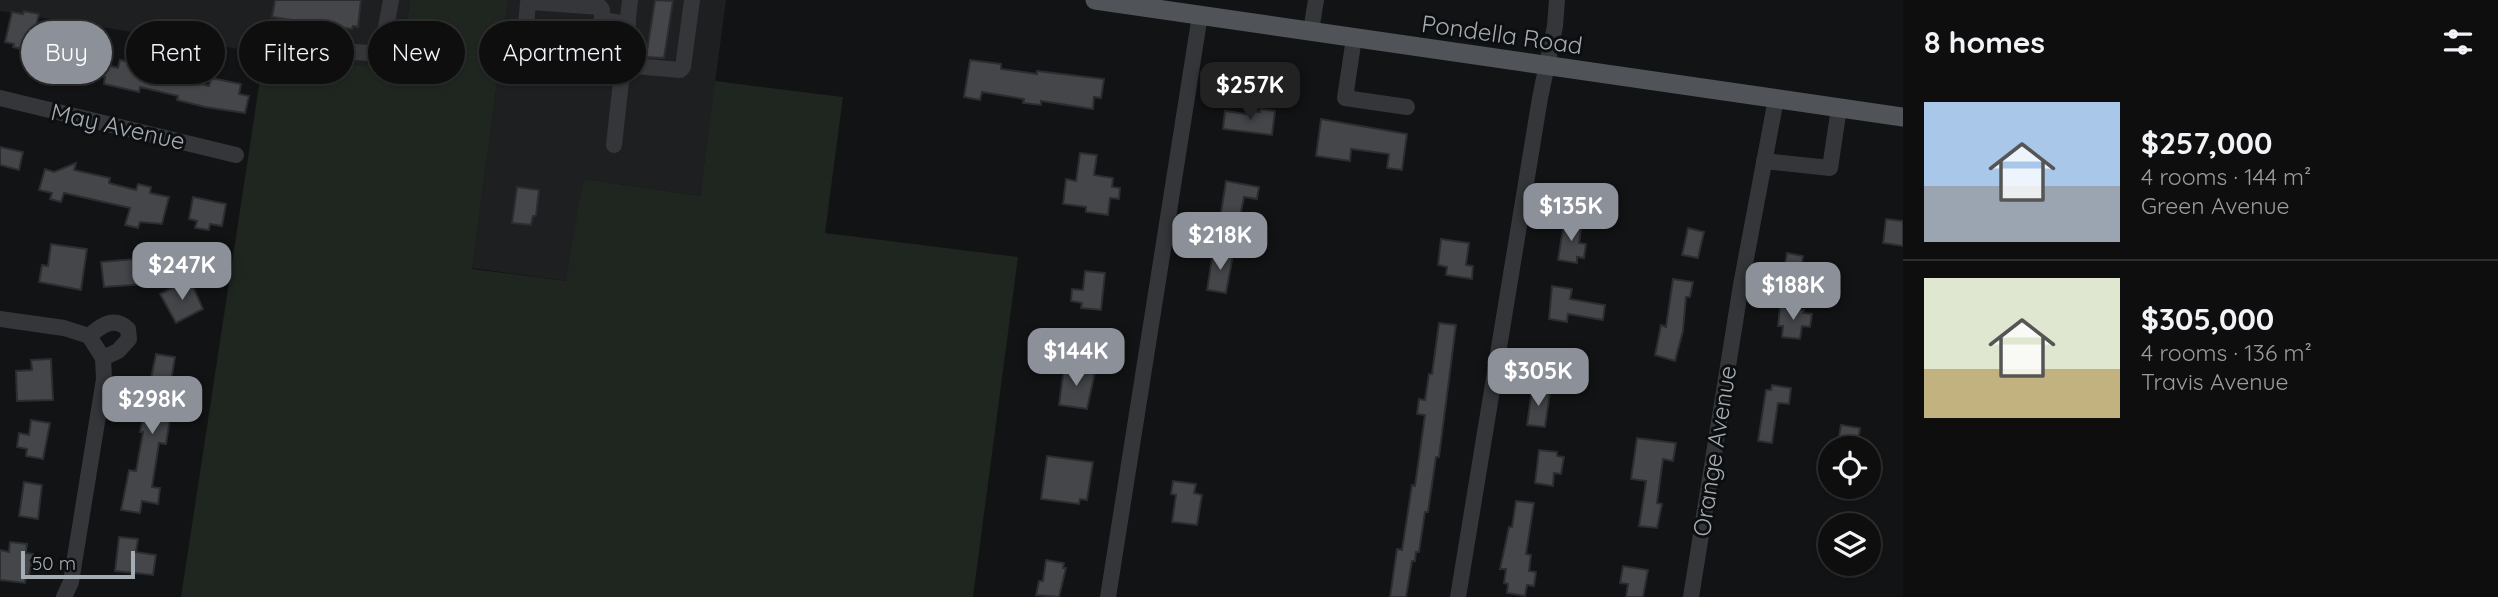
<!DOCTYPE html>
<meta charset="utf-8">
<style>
body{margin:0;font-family:Quicksand,sans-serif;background:#171718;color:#f1f3f6;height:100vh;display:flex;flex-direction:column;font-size:26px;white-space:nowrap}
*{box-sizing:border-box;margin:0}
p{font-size:23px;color:#9b9c9e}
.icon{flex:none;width:38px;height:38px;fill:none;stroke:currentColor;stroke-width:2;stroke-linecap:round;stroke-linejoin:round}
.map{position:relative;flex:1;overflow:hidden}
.side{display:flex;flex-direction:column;background:#0e0e0f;width:595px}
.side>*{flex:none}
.guide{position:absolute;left:21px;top:21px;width:665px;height:63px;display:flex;gap:14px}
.controls{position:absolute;left:1818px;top:436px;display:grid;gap:14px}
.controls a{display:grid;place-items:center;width:63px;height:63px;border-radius:50%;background:#0e0e0f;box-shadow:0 2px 5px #0004,0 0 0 2px #2e2e2f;font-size:35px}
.scale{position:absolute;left:21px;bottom:18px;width:114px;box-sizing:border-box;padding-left:7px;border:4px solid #a5adb4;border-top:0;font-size:19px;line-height:24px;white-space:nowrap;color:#a5adb4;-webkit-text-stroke:5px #0d0e0f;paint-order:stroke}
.price{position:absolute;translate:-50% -60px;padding:0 16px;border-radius:14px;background:#8c9099;color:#fff;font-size:23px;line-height:46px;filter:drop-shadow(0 2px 4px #0008)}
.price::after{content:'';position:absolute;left:50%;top:42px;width:21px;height:16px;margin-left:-10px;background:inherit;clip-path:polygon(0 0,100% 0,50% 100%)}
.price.on{background:#222;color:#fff}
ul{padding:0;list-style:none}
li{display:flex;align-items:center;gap:21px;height:175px;padding:0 21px}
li+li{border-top:2px solid #2e2e2f}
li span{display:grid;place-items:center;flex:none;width:196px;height:140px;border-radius:0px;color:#555}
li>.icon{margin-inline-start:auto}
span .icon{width:84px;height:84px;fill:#fffc;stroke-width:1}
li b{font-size:30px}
h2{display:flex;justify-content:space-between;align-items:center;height:84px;padding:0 21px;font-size:30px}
.pill{padding:0 24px;border-radius:32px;background:#0e0e0f;box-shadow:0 2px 5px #0004,0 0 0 2px #2e2e2f;font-size:24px;line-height:63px}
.pill.on{background:#8c9099;color:#fff}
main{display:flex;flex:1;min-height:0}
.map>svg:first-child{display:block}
</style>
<main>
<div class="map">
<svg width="1903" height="597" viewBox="0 0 1903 597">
<rect width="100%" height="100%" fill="#121314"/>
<!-- built -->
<g fill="#1e1f21">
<path d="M0,0H410L400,72L264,53L0,11Z"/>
<path d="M508,0H726L700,196L583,179L567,281L472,268Z"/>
</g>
<!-- green -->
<path fill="#1f261f" d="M410,0H508L472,269L566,281L583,179L700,196L715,81L843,97L825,233L1018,257L973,597H181L264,53L400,71Z"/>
<!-- building -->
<g fill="#44464a" stroke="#2c2d30" stroke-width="2">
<path d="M275,0H361L358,27L353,26L352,29L272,17Z"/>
<path d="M655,0L673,1L664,58L646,57Z"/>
<path d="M24,11L39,14L36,26L50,30L49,34L75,39L77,28L101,33L95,62L118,68L120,60L133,63L131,71L158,77V74L169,76L170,69L184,73L182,79L209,86L211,78L241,84L239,94L249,96L245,113L205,107L177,100L178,96L140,87L139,92L104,84L105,77L82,72L84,62L69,59L71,54L28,43L26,50L13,47L14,44L5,42L12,12L23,14Z"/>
<path d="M970,60L1001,64V69L1037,74V71L1104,79L1101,98L1094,97L1093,109L1041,101V105L1023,103L1024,99L982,92L980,100L964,97Z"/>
<path d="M1260,109L1275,111L1272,135L1223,129L1225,111L1246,114L1247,110L1260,112Z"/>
<path d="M1321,119L1407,134L1402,170L1387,168L1389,154L1351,149L1350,161L1316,156Z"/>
<path d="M0,147L23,152L19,170L0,165Z"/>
<path d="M1080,153L1097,155L1094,175L1113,178L1112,187L1120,188L1119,199L1110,198L1108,215L1086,212V207L1063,204L1066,179L1076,181Z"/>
<path d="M76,163L74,170L110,178L109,183L136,190L138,184L151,187L150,193L169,197L162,224L140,222L138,228L125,225L130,208L64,193L61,202L50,199L52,193L39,190L45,169L54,172Z"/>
<path d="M1226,181L1259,187L1257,199L1244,197L1239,222L1220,219Z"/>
<path d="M517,187L539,190L536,216H533L531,225L512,223Z"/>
<path d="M193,197L226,204L222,226L210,224L209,230L195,228L197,221L189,219Z"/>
<path d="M1886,219L1903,221V246L1883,243Z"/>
<path d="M1564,222L1582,224L1579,243L1586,244L1584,258L1577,257V263L1558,260Z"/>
<path d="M1688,228L1704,232L1698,258L1682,255Z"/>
<path d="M1441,239L1469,243L1466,265L1473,266L1472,279L1446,275L1447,267L1438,265Z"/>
<path d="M51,244L87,249L81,290L39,282L42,265L48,266Z"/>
<path d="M1213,252L1233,255L1226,293L1207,290Z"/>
<path d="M1787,253L1803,256L1799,283L1782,281Z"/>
<path d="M135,259L136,266H145L146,284L104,287L101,262Z"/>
<path d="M1085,271L1105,273L1101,310L1081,308L1082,303L1071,301L1072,289L1083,290Z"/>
<path d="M1673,279L1693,282L1690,297H1686L1683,331L1675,361L1655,355L1661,325L1666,327Z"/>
<path d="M192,284L203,309L176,323L160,294L178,285L180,290Z"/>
<path d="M1552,286L1572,289L1570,299L1605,305L1603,320L1568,314L1567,322L1549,319Z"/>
<path d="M1780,307L1804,310L1803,313L1812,314L1810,327L1802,326L1800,339L1782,337L1783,326H1778Z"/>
<path d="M1439,323L1456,325L1439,457H1436L1428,512H1425L1419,552H1416L1415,561H1412L1406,597H1390L1397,549L1402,550L1412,485L1415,486L1425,415L1417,414L1419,399L1425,400L1429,374H1432Z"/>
<path d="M156,354L175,357L170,387L175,388L166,444L159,443L152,487L160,488L158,504L142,501L140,513L121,510L129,470L136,471L143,432H140Z"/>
<path d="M51,359L53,400L17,401L16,371L32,370L31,360Z"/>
<path d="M1064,367L1095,372L1087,409L1059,405Z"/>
<path d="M1772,385L1791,388L1789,404L1778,403L1772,443L1758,441L1766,390H1771Z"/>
<path d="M1532,389L1550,392L1545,427L1527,425Z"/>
<path d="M31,420L50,423L43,459L26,456L27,449L17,447L19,433L29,435Z"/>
<path d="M1841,425L1860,428L1857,448H1837Z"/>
<path d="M1637,438L1676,443L1673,461L1663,459L1657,503L1662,504L1657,528L1639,526L1646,481L1631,479Z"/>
<path d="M1539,450L1557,452V456L1564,457L1561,474L1554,473L1553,486L1535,483Z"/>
<path d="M1047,456L1093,462L1087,500L1080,499L1079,504L1041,499Z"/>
<path d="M1173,481L1196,484L1194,493L1202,495L1197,525L1172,522L1176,495L1171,494Z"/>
<path d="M24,482L42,485L38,519L19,516Z"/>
<path d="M1516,501L1534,503L1526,554L1531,555L1529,571L1536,572L1534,586L1527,585L1525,596L1507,593L1508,584L1504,583L1506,569H1500L1509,527H1512Z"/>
<path d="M119,537L138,539L136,552L156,555L153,575L115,571Z"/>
<path d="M10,542L27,544L26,553L33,554L29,576L26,575L25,583L0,580V550L9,552Z"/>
<path d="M1046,560L1064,563L1063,568H1066L1059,597L1036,595L1039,581H1043Z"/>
<path d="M1623,566L1648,570L1643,597H1626L1628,584L1620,583Z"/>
</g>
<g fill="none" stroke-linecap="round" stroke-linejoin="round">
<!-- minor -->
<g stroke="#343639" stroke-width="16">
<path d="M602,20L598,42L595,45L528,39L525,36L528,3L531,2L600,7L602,10V20L628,24"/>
<path d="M1311,31L1316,0"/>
<path d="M1354,38L1345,98L1407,107"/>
<path d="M277,46L381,54L391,0"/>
<path d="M623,65L680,70L683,67L692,0"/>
<path d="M0,98L236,155"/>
<path d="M614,145L630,0"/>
<path d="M1764,161L1830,168L1839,108"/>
<path d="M0,319L64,328L89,336L103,358"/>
<path d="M89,336C102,325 114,316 128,329L129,339L118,351L103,358"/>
<path d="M64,597L71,582L104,379L103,358"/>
<path d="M1108,597L1200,15"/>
<path d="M1458,597L1540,98L1555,26L1557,0"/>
<path d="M1691,597L1741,285L1776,99"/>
</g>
<!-- major -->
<path stroke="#505357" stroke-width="19" d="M1095,0L1903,117"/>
</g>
<g text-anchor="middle" stroke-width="6" stroke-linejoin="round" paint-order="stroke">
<!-- street labels -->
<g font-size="24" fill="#a5adb4" stroke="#0d0e0f">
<text transform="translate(1502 35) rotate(8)" y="8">Pondella Road</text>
<text transform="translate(118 127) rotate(13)" y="8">May Avenue</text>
<text transform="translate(1715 451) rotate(-81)" y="8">Orange Avenue</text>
</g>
</g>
</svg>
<div class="controls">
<a><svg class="icon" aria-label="locate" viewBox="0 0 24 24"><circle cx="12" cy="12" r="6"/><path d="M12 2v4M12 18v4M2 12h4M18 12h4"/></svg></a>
<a><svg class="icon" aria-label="layers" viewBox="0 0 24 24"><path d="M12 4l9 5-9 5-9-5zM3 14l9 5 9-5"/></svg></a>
</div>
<div class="scale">50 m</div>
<b class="price on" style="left:1250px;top:122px">$257K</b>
<b class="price" style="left:1571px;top:243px">$135K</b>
<b class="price" style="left:1220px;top:272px">$218K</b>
<b class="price" style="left:182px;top:302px">$247K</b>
<b class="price" style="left:1793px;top:322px">$188K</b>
<b class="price" style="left:1076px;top:388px">$144K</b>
<b class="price" style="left:1538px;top:408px">$305K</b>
<b class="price" style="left:152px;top:436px">$298K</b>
<div class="guide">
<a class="pill on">Buy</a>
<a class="pill">Rent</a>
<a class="pill">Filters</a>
<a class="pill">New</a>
<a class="pill">Apartment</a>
</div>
</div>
<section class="side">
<h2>8 homes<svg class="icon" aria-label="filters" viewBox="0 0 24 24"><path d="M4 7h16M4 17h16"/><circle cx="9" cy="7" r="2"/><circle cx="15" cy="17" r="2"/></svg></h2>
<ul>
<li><span style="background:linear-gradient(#a9c7e8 60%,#9aa5b1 0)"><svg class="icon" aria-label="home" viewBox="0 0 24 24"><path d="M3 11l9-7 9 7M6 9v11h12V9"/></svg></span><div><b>$257,000</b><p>4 rooms · 144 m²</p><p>Green Avenue</p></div></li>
<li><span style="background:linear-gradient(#dfe7d0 65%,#c2b280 0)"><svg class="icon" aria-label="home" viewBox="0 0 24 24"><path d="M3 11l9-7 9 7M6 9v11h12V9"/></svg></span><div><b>$305,000</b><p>4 rooms · 136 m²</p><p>Travis Avenue</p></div></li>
</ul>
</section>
</main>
